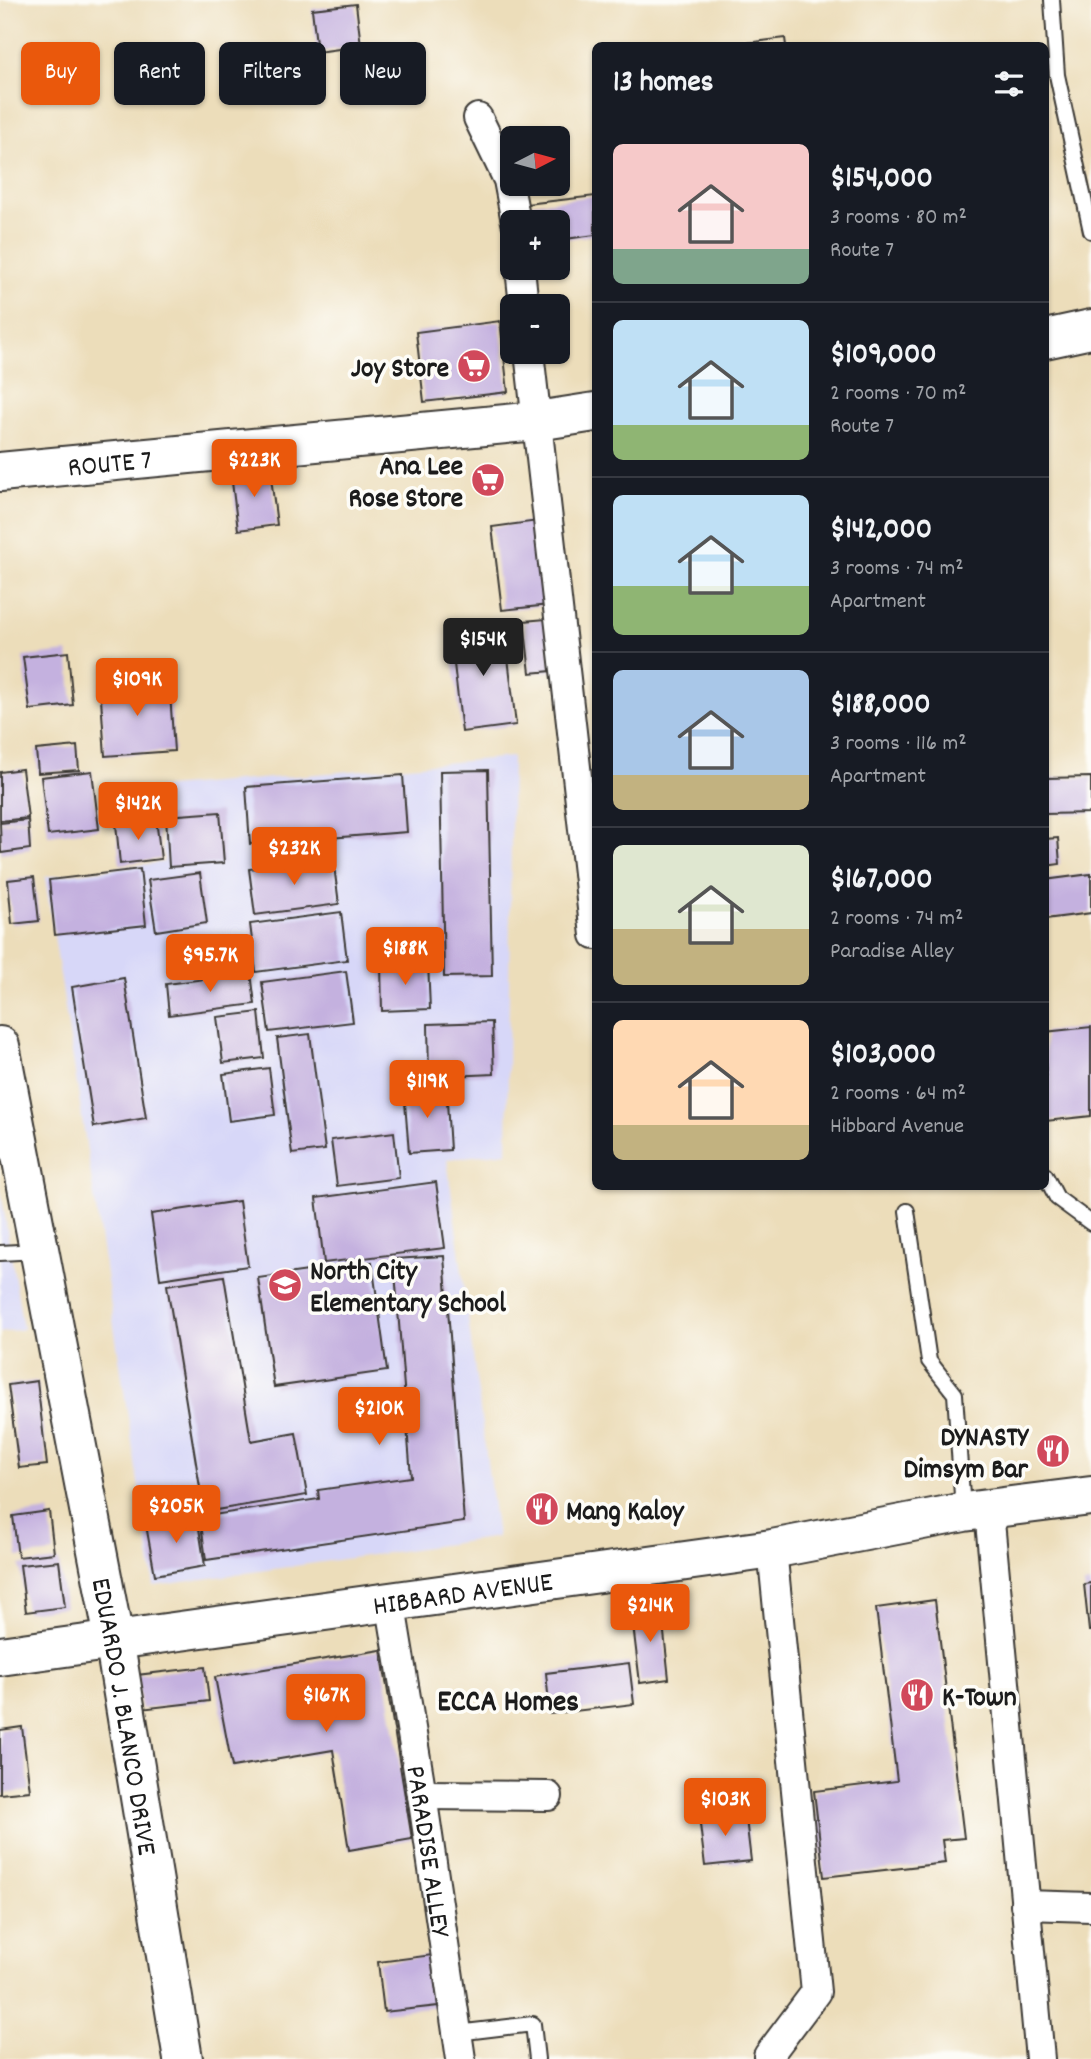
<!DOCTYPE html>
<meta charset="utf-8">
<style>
body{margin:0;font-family:Dekko,sans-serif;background:#242831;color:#f1f3f6;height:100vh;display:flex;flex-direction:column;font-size:26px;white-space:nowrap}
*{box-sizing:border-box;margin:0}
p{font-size:23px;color:#9ea1a6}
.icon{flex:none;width:38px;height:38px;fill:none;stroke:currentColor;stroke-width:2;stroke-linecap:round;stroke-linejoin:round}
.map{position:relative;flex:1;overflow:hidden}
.side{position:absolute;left:592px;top:42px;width:457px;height:1148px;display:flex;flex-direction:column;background:#171b24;border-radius:10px;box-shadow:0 2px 5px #0004}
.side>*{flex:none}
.banner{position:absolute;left:21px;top:42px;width:466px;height:63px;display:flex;gap:14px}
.needle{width:46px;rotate:84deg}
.controls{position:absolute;left:500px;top:126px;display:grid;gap:14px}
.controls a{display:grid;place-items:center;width:70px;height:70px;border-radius:10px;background:#171b24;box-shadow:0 2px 5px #0004;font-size:35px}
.price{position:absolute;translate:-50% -60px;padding:0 16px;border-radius:7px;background:#ea580c;color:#fff;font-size:23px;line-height:46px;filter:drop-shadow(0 2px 4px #0008)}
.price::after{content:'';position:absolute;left:50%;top:42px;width:21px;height:16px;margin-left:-10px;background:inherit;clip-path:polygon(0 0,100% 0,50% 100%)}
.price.current{background:#222;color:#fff}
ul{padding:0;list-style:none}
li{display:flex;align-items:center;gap:21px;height:175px;padding:0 21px}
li+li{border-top:2px solid #363941}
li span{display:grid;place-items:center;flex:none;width:196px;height:140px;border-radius:10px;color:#555}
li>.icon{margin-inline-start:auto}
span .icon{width:84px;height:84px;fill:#fffc;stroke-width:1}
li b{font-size:30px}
h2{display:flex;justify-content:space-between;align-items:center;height:84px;padding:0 21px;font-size:30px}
.tag{padding:0 24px;border-radius:10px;background:#171b24;box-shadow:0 2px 5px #0004;font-size:24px;line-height:63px}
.tag.current{background:#ea580c;color:#fff}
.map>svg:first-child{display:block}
</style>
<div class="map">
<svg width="1091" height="2059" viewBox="0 0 1091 2059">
<rect width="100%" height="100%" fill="#fdfcf7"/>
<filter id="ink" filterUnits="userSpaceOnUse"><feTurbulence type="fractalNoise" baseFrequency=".0143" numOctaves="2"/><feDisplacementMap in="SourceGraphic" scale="14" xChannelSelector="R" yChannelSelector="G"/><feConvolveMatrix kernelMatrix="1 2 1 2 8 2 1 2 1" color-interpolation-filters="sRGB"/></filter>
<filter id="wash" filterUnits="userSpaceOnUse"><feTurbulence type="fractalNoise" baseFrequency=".00686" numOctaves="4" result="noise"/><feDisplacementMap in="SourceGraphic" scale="28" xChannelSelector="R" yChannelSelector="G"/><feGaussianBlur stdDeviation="1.57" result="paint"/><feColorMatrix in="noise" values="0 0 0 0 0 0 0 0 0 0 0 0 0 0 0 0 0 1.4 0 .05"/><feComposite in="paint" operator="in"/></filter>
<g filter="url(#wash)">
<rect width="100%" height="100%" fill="#ecddba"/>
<!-- built -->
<g fill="#d7d7f8">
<path d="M512,757L507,1152L447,1159L497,1537L154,1586L45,877L164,862L157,788Z"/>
<path d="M0,1186L23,1329L0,1333Z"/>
</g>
<g id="blocks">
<!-- building -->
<g fill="#c4b1df">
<path d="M356,4L361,46L317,52L312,9Z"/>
<path d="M785,38L786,46H739V44Z"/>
<path d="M595,196V235L558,240V222H520L518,205Z"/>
<path d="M500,321L508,392L424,402L416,332Z"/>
<path d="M270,469L277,525L238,530L231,474Z"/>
<path d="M538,521L549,605L502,610L492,527Z"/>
<path d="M546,619L552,671L530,673L524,621Z"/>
<path d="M504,624L516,725L462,732L450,630Z"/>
<path d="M68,652L73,705L30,710L23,657Z"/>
<path d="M169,679L174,751L105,756L100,684Z"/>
<path d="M77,746L79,770L38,773L36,750Z"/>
<path d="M22,769L28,818L0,821V772Z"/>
<path d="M488,770L492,976L444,977L440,771Z"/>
<path d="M92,771L99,829L48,835L41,777Z"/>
<path d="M403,775L407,832L250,844L246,787Z"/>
<path d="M1091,777V813L1045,814V778Z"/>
<path d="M220,812L224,863L169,867L166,816Z"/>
<path d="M156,819L161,859L120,864L116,824Z"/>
<path d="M28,820L30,849L1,853L0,823Z"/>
<path d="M1058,838L1060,864L1045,866V839Z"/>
<path d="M333,858L339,904L255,915L249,869Z"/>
<path d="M140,869L146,925L55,935L49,880Z"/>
<path d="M200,873L207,923L156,931L148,880Z"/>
<path d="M1091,874V913L1045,919V880Z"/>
<path d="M34,877L39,921L12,924L8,880Z"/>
<path d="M341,912L347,960L256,972L250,924Z"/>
<path d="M428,962L430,1009L382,1011L381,964Z"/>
<path d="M346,971L353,1022L269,1032L262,982Z"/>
<path d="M251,973L255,1004L169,1015L166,984Z"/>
<path d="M124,978L146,1118L94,1127L72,987Z"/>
<path d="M259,1012L264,1058L223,1063L217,1017Z"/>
<path d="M492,1022L494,1074L429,1077L428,1024Z"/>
<path d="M1091,1027V1116L1046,1121L1045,1032Z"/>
<path d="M310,1034L325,1150L292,1154L277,1038Z"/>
<path d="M269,1068L275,1115L229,1121L223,1074Z"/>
<path d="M446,1086L450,1150L409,1153L404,1090Z"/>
<path d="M394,1132L399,1178L337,1186L331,1140Z"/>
<path d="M436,1182L445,1248L324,1263L316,1198Z"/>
<path d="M239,1201L248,1266L160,1279L151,1214Z"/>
<path d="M444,1256L464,1522L206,1560L200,1517L319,1499L318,1490L411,1477L394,1259Z"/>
<path d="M372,1262L387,1371L274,1387L258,1278Z"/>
<path d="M224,1276L251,1441L296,1433L307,1495L204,1512L167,1285Z"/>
<path d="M37,1381L47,1465L19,1468L8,1385Z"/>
<path d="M49,1511L54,1553L18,1557L13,1516Z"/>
<path d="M197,1516L205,1566L155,1575L146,1525Z"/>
<path d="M59,1561L65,1607L26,1612L20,1565Z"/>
<path d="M1091,1583V1631H1089L1084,1584Z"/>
<path d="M935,1600L964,1838L942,1840L945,1863L824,1877L814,1791L897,1781L876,1608Z"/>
<path d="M661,1605L669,1679L640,1683L631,1608Z"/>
<path d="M381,1650L412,1839L349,1850L333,1750L232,1767L215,1677Z"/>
<path d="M629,1663L634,1704L550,1714L546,1673Z"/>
<path d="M205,1667L209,1701L141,1709L137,1675Z"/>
<path d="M22,1727L30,1791L0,1794V1730Z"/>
<path d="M745,1810L751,1861L705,1866L699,1816Z"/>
<path d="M432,1955L438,2006L384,2012L378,1962Z"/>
</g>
</g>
</g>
<g filter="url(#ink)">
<use href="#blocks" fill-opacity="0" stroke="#3b3934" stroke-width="2"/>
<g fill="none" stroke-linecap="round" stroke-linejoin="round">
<!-- lane casing -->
<g stroke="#3b3934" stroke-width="18">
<g id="lane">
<path d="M1052,0L1057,75L1091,231"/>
<path d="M1045,1175L1057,1198L1091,1223"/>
<path d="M907,1211L929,1361L955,1394L963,1510"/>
<path d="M0,1253L38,1251"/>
<path d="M457,2033L533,2024L537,2059"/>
</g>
</g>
<!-- street casing -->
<g stroke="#3b3934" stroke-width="32">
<g id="street">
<path d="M478,118L508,180L516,222"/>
<path d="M520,268L524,306"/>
<path d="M529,352L595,935"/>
<path d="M989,1511L1040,2059"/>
<path id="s1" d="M390,1600L422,1795L461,2059"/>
<path d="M422,1795L548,1796"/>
<path d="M1025,1905L1091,1907"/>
<path d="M768,2056L816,1992L772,1549"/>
</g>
</g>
<!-- secondary casing -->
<g stroke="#3b3934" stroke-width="42">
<g id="secondary">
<path d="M1045,339L1091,329"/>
<path id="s2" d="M0,472L537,421L595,412"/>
<path id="s3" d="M0,1046L114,1639L183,2059"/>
<path id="s4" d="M0,1656L772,1549L964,1512L1091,1496"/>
</g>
</g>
<!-- lane -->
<use href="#lane" stroke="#fff" stroke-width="14"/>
<!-- street -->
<use href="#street" stroke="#fff" stroke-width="28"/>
<!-- secondary -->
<use href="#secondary" stroke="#fff" stroke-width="38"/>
</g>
</g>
<!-- icons -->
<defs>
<g id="supermarket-disc" transform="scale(1.75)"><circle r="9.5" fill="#d1495b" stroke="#fdfcf7"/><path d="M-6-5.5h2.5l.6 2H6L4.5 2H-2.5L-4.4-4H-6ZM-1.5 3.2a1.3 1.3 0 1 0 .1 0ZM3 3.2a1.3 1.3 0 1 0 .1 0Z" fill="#fff"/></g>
<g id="school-disc" transform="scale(1.75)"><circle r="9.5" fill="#d1495b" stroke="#fdfcf7"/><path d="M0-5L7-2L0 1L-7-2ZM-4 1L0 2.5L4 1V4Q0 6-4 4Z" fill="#fff"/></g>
<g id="restaurant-disc" transform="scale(1.75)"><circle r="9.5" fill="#d1495b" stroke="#fdfcf7"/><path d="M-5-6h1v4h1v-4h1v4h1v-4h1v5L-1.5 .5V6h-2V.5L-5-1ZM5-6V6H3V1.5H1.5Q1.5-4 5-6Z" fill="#fff"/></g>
</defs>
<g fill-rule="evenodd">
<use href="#supermarket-disc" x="474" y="366"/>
<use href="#supermarket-disc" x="488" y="480"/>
<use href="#school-disc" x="285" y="1285"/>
<use href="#restaurant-disc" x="1053" y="1451"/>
<use href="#restaurant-disc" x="542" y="1509"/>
<use href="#restaurant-disc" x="917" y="1695"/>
</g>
<g text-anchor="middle" stroke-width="7" stroke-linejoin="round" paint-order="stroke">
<!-- poi labels -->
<g font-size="28" font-weight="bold" fill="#1c1c1c" stroke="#fdfcf7" text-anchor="end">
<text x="449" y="376">Joy Store</text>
<text x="463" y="474">Ana Lee<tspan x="463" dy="32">Rose Store</tspan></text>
<text x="310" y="1279" text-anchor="start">North City<tspan x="310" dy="32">Elementary School</tspan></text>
<text x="1028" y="1445">DYNASTY<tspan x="1028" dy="32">Dimsym Bar</tspan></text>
<text x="566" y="1519" text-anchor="start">Mang Kaloy</text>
<text x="942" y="1705" text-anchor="start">K-Town</text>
</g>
<!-- street labels -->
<g font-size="28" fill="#1c1c1c" stroke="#fdfcf7">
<text dy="10" stroke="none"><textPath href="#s2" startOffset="110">ROUTE 7</textPath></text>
<text dy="10" stroke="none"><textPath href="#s4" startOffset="467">HIBBARD AVENUE</textPath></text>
<text dy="10" stroke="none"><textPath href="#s3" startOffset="682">EDUARDO J. BLANCO DRIVE</textPath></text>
<text dy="10" stroke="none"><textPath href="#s1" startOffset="254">PARADISE ALLEY</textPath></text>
</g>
<!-- neighbourhood labels -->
<g font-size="30" font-weight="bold" fill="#1c1c1c" stroke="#fdfcf7">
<text x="508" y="1710">ECCA Homes</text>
</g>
</g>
</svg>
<div class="controls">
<a><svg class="needle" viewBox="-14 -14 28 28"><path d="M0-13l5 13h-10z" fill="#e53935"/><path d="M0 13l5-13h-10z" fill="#9ea1a6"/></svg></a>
<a>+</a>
<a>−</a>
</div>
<b class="price" style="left:254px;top:499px">$223K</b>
<b class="price current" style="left:483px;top:678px">$154K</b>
<b class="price" style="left:137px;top:718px">$109K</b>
<b class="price" style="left:138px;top:842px">$142K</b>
<b class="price" style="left:294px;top:887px">$232K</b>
<b class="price" style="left:405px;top:987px">$188K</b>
<b class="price" style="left:210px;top:994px">$95.7K</b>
<b class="price" style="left:427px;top:1120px">$119K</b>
<b class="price" style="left:379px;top:1447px">$210K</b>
<b class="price" style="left:176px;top:1545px">$205K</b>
<b class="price" style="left:650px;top:1644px">$214K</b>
<b class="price" style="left:326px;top:1734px">$167K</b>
<b class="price" style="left:725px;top:1838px">$103K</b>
<div class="banner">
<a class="tag current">Buy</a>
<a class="tag">Rent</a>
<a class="tag">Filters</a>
<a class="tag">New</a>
</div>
<section class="side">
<h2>13 homes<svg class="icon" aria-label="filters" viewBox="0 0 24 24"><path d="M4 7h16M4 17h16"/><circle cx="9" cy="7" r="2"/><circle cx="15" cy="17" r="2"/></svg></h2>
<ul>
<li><span style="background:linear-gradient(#f6c9c9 75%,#7fa58c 0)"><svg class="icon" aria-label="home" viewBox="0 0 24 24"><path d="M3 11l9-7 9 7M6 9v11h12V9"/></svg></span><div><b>$154,000</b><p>3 rooms · 80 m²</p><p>Route 7</p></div></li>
<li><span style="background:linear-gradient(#bfe0f5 75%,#8fb573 0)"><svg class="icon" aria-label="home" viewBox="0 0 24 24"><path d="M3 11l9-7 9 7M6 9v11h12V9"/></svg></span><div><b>$109,000</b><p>2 rooms · 70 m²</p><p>Route 7</p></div></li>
<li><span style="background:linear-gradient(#bfe0f5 65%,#8fb573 0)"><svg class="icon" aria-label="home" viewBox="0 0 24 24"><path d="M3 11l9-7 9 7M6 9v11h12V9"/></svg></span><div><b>$142,000</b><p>3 rooms · 74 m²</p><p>Apartment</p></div></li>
<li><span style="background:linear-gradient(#a9c7e8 75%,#c2b280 0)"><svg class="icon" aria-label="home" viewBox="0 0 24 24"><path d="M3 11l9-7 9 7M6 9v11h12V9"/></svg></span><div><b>$188,000</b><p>3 rooms · 116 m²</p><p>Apartment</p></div></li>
<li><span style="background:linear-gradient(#dfe7d0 60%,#c2b280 0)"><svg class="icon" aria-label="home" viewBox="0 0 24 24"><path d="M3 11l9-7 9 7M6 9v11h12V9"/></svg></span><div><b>$167,000</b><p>2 rooms · 74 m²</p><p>Paradise Alley</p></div></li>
<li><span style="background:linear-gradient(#ffd9b3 75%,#c2b280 0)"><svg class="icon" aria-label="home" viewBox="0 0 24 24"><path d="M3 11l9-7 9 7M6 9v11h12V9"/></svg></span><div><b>$103,000</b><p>2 rooms · 64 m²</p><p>Hibbard Avenue</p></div></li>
</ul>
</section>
</div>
